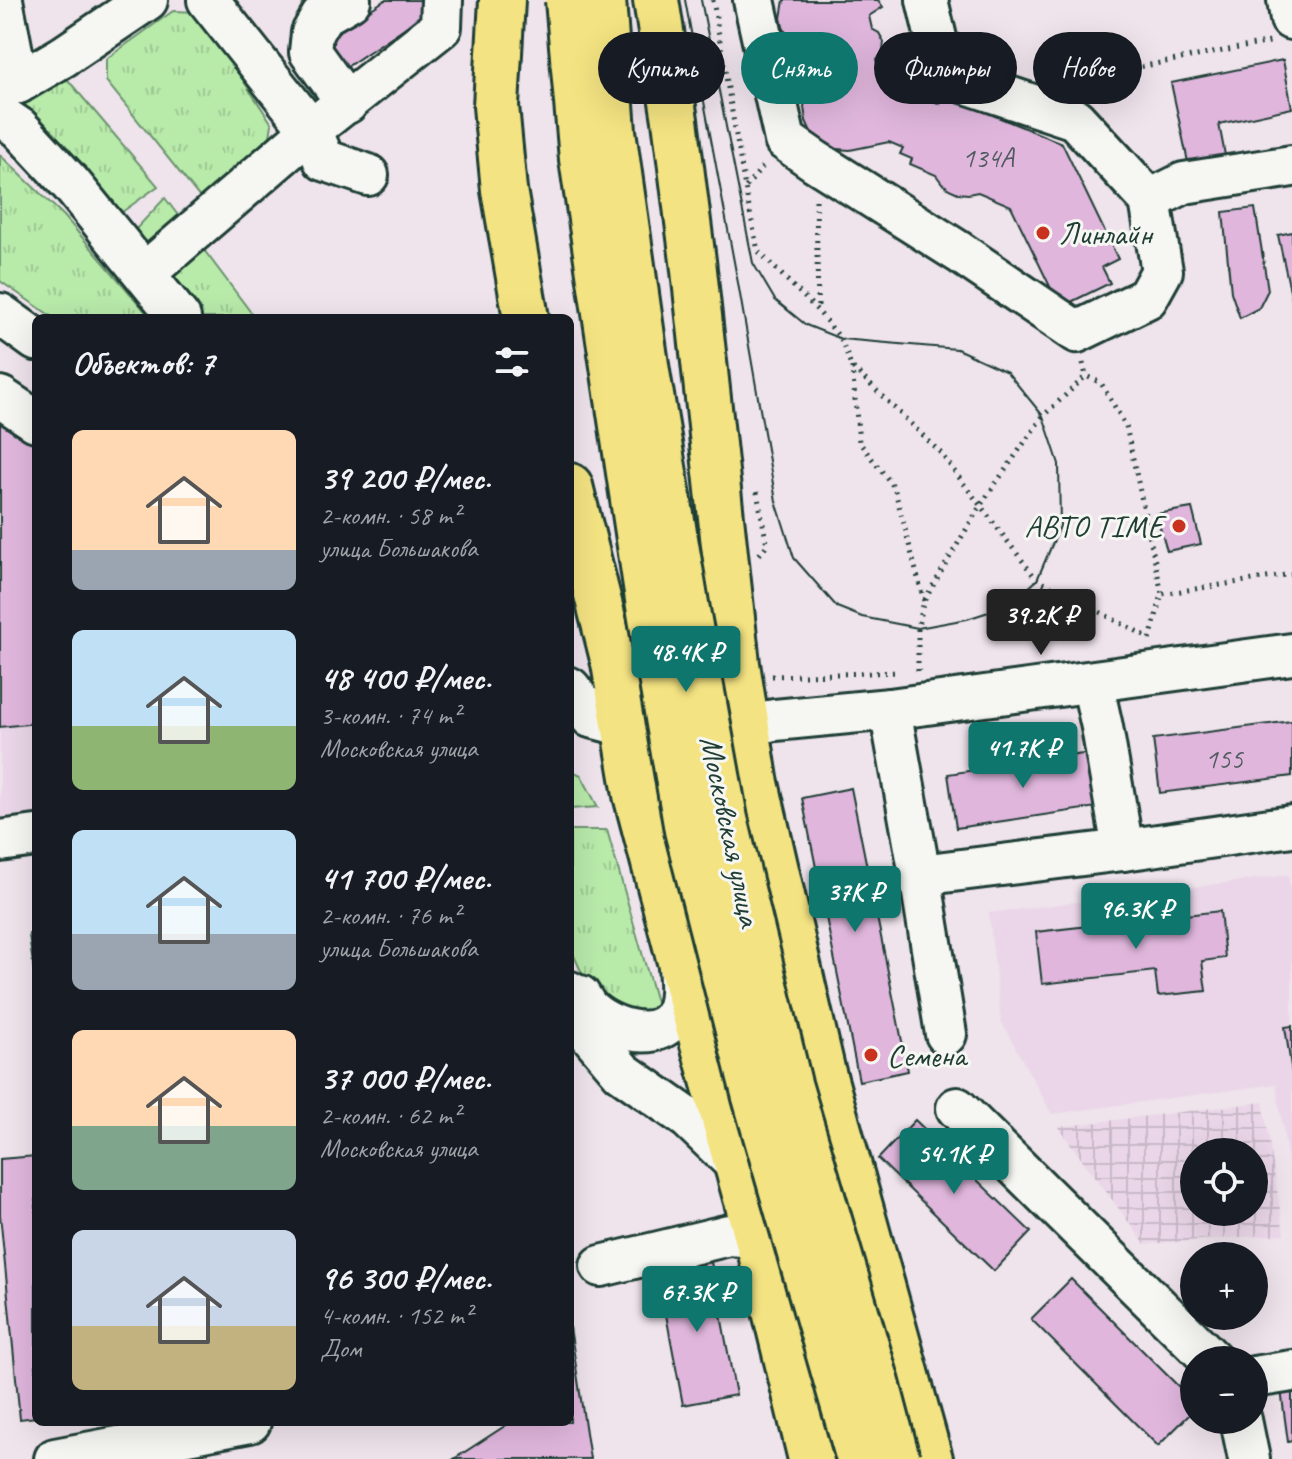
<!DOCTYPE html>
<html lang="ru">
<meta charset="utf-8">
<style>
body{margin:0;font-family:Caveat,sans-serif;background:#242831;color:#f1f3f6;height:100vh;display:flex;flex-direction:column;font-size:30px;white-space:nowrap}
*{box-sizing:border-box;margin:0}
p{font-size:26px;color:#9ea1a6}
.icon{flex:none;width:44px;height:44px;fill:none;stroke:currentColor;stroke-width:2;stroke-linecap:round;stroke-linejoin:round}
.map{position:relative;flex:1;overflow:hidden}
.details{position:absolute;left:32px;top:314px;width:542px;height:1112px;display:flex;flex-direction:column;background:#171b24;border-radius:12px;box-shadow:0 8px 32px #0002}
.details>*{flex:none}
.banner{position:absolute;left:598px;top:32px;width:574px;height:72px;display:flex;gap:16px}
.buttons{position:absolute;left:1180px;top:1138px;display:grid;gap:16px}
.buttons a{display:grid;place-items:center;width:88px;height:88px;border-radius:50%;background:#171b24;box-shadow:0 8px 32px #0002;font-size:40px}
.price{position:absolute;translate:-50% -68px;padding:0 18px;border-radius:8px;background:#0f766e;color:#fff;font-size:26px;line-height:52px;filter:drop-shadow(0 2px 4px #0008)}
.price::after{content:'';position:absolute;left:50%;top:48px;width:24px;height:18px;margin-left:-12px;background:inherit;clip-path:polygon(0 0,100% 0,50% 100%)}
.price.current{background:#222;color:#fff}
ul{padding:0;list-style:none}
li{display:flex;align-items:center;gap:24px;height:200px;padding:0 40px}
li span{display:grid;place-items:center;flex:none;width:224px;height:160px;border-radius:12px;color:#555}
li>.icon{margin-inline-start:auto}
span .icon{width:96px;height:96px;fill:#fffc;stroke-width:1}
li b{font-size:34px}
h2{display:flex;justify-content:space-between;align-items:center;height:96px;padding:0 40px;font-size:34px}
.pill{padding:0 28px;border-radius:36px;background:#171b24;box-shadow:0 8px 32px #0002;font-size:28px;line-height:72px}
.pill.current{background:#0f766e;color:#fff}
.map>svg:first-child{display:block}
</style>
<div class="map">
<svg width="1292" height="1459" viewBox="0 0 1292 1459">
<defs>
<pattern id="industrial-grid" width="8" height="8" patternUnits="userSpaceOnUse" patternTransform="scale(2)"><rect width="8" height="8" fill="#ead6e8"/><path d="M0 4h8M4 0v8" fill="none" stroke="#c8b9c8"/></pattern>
<pattern id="grass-tufts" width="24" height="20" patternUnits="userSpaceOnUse" patternTransform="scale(2)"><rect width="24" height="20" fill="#b8eaaa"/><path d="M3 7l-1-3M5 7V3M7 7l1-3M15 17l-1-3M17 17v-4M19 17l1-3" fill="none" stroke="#9eca93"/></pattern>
</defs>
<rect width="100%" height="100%" fill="#efe3ec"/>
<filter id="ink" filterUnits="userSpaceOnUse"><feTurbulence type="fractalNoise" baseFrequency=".0125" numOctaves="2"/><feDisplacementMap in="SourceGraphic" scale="16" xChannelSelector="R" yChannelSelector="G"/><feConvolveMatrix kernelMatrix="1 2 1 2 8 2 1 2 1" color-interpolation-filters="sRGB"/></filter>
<g filter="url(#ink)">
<!-- built -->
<g fill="#ead6e8">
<path d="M0,373L36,396V816L0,821Z"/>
<path d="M1288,875L1292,902V1186L1276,1084L1052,1114L1001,1021L989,913Z"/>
</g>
<!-- industrial -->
<path fill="url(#industrial-grid)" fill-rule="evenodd" d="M1263,1102L1284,1234L1145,1244L1058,1127ZM1194,1152H1254V1212H1194Z"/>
<!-- grass -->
<g fill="url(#grass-tufts)" stroke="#6c946f" stroke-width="2">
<path d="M173,11L198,12L272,124L269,143L201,199L106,81V59Z"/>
<path d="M62,73L158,186L118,215L19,100Z"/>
<path d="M0,155L64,216L151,318H54L0,281Z"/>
<path d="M165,198L255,318H201L134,231Z"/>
<path d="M570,770L581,775L598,807L570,809Z"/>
<path d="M570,830H607L658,1009L641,1015L595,1002L570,947Z"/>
</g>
<!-- building -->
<g fill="#e0b6dd" stroke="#1f3d34" stroke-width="2">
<path d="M385,0H429L434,8L342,70L323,41Z"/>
<path d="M784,0H878L883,7L869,16L872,29L879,33L884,42L883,52L877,60L885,88L898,83L906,86L917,83L924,88L927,95L926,98L940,104L943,95L1062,143L1118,259L1102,267L1110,283L1071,302V306L1057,301L1011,206L978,192L968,194L958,193L949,189L942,183L936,175L910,164L912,159L900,154L903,148L889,142L850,150L836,149L823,144L812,134L806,121L804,107L807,93L798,50L790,40L783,27L781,18Z"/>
<path d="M1283,60L1292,108L1219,124L1225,155L1188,162L1171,83Z"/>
<path d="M1255,208L1268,290L1259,308L1240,318L1231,292L1223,212Z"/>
<path d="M1292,232V300L1278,235Z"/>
<path d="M0,408L36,432V723L0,727Z"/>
<path d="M1192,508L1201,544L1167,551L1156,514Z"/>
<path d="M1292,721V776L1160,793L1153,739Z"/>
<path d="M1090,753L1097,807L956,828L948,774Z"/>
<path d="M851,788L908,1071L859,1081L802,798Z"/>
<path d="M1220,911L1225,958L1202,961L1206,991L1158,996L1155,971L1042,984L1036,932Z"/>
<path d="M36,933V986L29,934Z"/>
<path d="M1292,1026V1073L1285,1027Z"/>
<path d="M915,1120L1031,1232L994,1271L878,1159Z"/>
<path d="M36,1156V1417L20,1419L0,1214V1159Z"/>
<path d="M711,1262L736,1395L683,1405L658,1272Z"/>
<path d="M1071,1279L1194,1402V1410L1158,1446L1031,1319Z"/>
<path d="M570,1327L590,1459H454L511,1422H570Z"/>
<path d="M1292,1389V1441L1288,1442L1281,1390Z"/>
</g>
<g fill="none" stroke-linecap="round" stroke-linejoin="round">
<!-- minor casing -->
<g stroke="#1f3d34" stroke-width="46">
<g id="minor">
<path d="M2,0L18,83"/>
<path d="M208,0L311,130L324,160L368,175"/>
<path d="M754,0L785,140L815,161L959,252L1077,332L1147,298L1162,271L1150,200L1075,119L945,76L927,0"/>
<path d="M1288,0L1291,19"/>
<path d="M0,86L18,83L64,56L147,0"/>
<path d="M347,103L310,52L312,33L322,16L350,0"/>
<path d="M0,115L19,128L71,184L180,318"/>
<path d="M1150,200L1184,183L1292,166"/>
<path d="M145,273L311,130L441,27L442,0"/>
<path d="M0,314L36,340"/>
<path d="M0,397L36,421"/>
<path d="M570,688L591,717"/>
<path d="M890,709L920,875L1123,850L1102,727L1092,682"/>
<path d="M591,717L625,726H654"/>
<path d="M714,725H747L775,720L890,709L1292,654"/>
<path d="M0,841L36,836"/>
<path d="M1123,850L1292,826"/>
<path d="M920,875L946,1034"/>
<path d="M570,992L589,1033L622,1072L689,1119L736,1164"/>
<path d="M580,996C583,1001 586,1007 591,1011C612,1030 664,1046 677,1010C682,995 680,981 679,966"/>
<path d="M957,1108L1212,1360"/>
<path d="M601,1266L729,1235L757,1237"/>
<path d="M1254,1377L1292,1371"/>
<path d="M1241,1420L1249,1459"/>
<path d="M55,1459L250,1422"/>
</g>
</g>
<!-- major casing -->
<g stroke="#1f3d34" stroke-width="50">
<g id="major">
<path d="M502,0L496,106L504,190L526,318"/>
<path d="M656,0L675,120L693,261L737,664L755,779L822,1069L930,1459"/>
<path d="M570,486L614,663L636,795L678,954L757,1237L811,1459"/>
</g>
</g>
<!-- path -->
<g stroke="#1f3d34" stroke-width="5" stroke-dasharray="2 6" stroke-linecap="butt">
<path d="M713,0L745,188L758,251L818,311L841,339L851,366L939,451L1037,580L1150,638"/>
<path d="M1097,95L1118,71L1270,42"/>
<path d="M746,187L765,164"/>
<path d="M816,200L818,310"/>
<path d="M1083,363L1086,376L1101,383L1126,426L1162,594"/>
<path d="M852,367L859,442L894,487L924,601"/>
<path d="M757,492L767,545L759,555"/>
<path d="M1150,639L1162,594L1292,574"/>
<path d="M918,671V628L924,601L980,506L1043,416L1086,376"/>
<path d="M772,676L898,672"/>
</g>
<!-- minor -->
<use href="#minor" stroke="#f6f6f2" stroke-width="40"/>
<!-- major -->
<use href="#major" stroke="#f4e382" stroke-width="44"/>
<!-- tram -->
<path stroke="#1f3d34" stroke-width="2" d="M685,0L738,283L776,501L794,558L837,607L862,617L918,628L967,619L1010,605L1037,580L1060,526L1059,464L1043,416L1007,372L957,349L841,339L806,325L775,300L753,263L701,0"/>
<!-- major-bridge casing -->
<g stroke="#1f3d34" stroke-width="50" stroke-linecap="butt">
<g id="major-bridge">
<path d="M568,0L582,159L649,606L687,830L755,1097L859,1459"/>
<path d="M603,0L613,131L647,372L687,610L725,819L789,1084L877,1383L897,1459"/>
</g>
</g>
<!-- major-bridge -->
<use href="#major-bridge" stroke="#f4e382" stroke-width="44"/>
</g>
</g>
<!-- markers -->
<g fill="#c8321e" stroke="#f6f6f2" stroke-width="3">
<circle cx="1043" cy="233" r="8"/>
<circle cx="1179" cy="526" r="8"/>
<circle cx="871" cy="1055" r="8"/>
</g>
<g text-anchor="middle" stroke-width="6" stroke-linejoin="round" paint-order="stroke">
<!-- number labels -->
<g font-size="28" fill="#4f5b5e">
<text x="988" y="167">134А</text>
<text x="1224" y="768">155</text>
</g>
<!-- poi labels -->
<g font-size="32" fill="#1f3d34" stroke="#f6f6f2" text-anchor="start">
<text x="1059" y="244">Линлайн</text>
<text x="1163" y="537" text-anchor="end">АВТО TIME</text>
<text x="887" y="1066">Семена</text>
</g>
<!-- street labels -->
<g font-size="32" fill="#1f3d34" stroke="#f6f6f2">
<text transform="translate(731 831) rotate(78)" y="11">Московская улица</text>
</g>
</g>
</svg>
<div class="buttons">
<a><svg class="icon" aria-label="locate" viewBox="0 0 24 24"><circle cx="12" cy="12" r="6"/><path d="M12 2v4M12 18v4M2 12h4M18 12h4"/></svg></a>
<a>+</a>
<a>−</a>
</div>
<b class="price current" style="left:1041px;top:657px">39.2K ₽</b>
<b class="price" style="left:686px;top:694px">48.4K ₽</b>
<b class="price" style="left:1023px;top:790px">41.7K ₽</b>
<b class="price" style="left:855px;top:934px">37K ₽</b>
<b class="price" style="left:1136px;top:951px">96.3K ₽</b>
<b class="price" style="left:954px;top:1196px">54.1K ₽</b>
<b class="price" style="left:697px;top:1334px">67.3K ₽</b>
<div class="banner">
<a class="pill">Купить</a>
<a class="pill current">Снять</a>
<a class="pill">Фильтры</a>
<a class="pill">Новое</a>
</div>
<section class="details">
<h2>Объектов: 7<svg class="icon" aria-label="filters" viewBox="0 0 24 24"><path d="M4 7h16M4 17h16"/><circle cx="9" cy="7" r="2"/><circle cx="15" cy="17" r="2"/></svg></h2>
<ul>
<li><span style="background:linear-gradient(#ffd9b3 75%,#9aa5b1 0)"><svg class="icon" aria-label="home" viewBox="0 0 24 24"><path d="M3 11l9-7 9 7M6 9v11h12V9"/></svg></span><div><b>39 200 ₽/мес.</b><p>2-комн. · 58 m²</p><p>улица Большакова</p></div></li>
<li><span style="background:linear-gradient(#bfe0f5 60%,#8fb573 0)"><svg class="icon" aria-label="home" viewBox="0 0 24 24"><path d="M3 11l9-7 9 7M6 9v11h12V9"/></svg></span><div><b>48 400 ₽/мес.</b><p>3-комн. · 74 m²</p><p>Московская улица</p></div></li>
<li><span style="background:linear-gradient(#bfe0f5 65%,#9aa5b1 0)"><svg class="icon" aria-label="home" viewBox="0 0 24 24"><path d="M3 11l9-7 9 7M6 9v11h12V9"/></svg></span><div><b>41 700 ₽/мес.</b><p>2-комн. · 76 m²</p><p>улица Большакова</p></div></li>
<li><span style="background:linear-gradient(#ffd9b3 60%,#7fa58c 0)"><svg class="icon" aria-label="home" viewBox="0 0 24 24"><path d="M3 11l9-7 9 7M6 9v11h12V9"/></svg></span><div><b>37 000 ₽/мес.</b><p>2-комн. · 62 m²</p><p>Московская улица</p></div></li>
<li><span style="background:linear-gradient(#c9d6e8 60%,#c2b280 0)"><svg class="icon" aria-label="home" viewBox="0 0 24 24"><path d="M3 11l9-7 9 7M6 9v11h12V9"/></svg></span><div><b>96 300 ₽/мес.</b><p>4-комн. · 152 m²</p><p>Дом</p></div></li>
</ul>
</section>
</div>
